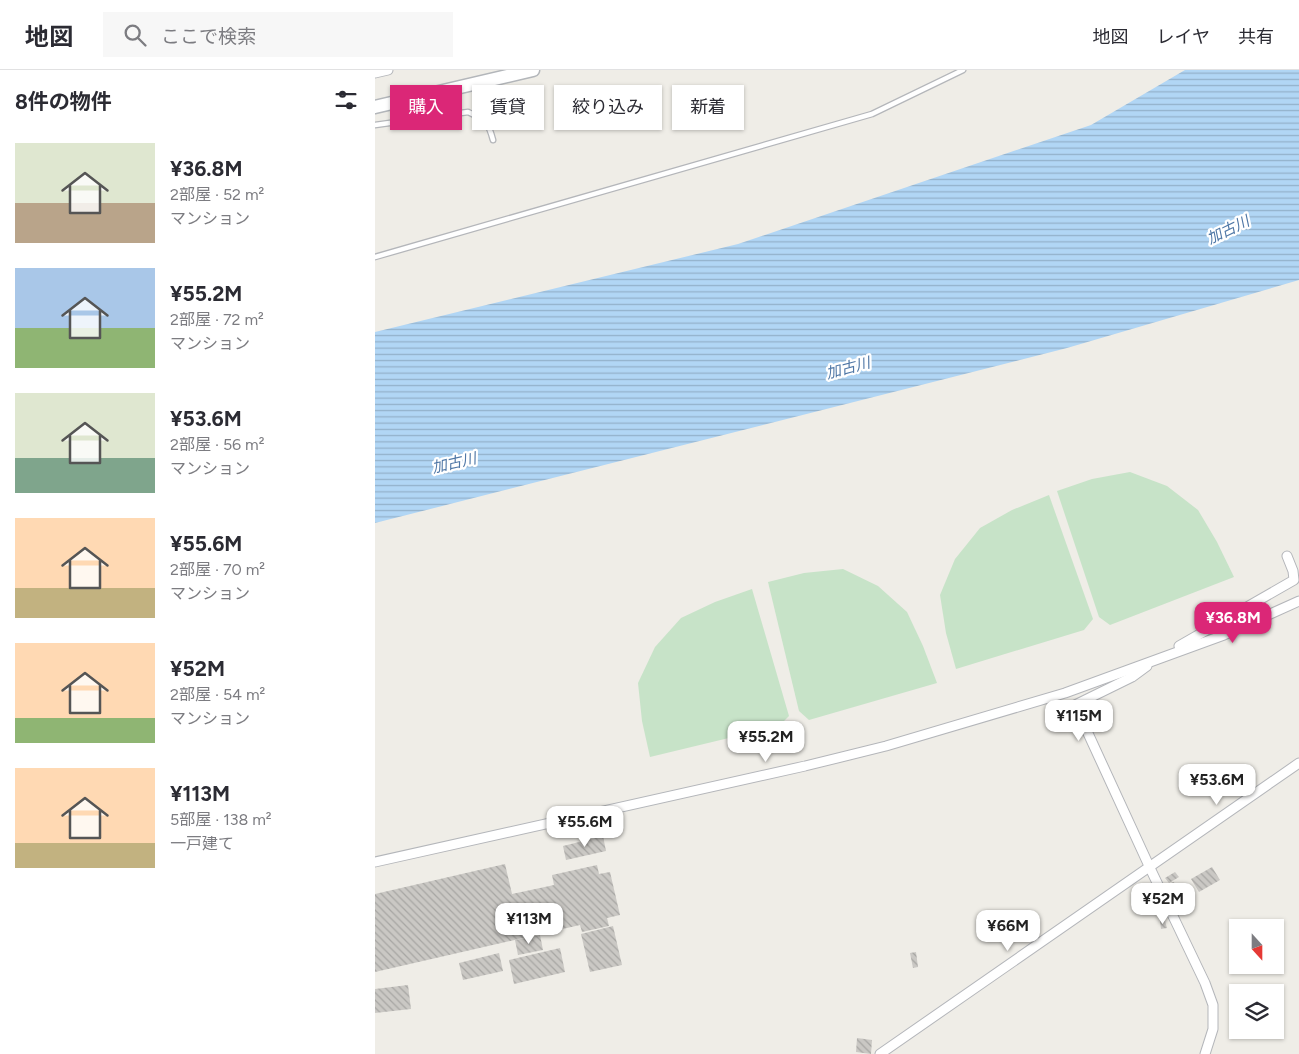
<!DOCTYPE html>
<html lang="ja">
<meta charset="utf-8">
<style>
body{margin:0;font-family:Figtree,"Noto Sans JP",sans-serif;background:#f7f7f7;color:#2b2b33;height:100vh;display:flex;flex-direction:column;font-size:19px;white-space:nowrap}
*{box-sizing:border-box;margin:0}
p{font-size:16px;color:#7c7c81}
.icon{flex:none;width:28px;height:28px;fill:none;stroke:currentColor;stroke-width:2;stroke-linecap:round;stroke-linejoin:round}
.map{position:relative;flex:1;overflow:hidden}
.panel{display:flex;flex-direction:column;background:#fff;width:375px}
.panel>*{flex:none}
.hud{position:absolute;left:15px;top:15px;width:475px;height:45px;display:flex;gap:10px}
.needle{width:32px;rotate:159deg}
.tools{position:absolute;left:854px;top:849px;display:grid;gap:10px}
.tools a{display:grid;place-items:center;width:55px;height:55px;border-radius:0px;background:#fff;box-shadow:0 1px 4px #0004;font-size:25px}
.price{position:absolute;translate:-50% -42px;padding:0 11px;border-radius:10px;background:#fff;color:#222;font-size:16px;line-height:32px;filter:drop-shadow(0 1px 2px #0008)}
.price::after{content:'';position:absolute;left:50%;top:30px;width:15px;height:11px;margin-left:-8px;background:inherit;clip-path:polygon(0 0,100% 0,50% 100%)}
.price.current{background:#db2777;color:#fff}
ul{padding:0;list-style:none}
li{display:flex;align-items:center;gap:15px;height:125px;padding:0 15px}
li span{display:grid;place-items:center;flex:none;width:140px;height:100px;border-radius:0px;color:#555}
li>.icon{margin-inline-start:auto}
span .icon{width:60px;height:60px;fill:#fffc;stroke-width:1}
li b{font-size:21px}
h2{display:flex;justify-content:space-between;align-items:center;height:60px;padding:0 15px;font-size:21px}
.tag{padding:0 18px;border-radius:0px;background:#fff;box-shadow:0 1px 4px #0004;font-size:18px;line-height:45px}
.tag.current{background:#db2777;color:#fff}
header{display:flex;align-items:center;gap:30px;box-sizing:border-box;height:70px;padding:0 25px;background:#fff;border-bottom:1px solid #e1e1e2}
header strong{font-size:24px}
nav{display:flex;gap:28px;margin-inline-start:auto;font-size:18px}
.search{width:350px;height:45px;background:#f7f7f7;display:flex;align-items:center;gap:12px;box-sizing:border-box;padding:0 18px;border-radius:0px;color:#7c7c81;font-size:19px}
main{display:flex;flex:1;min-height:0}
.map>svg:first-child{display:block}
</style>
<header>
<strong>地図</strong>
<div class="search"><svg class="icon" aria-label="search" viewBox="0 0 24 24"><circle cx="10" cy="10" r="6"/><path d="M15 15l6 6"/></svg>ここで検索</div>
<nav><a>地図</a><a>レイヤ</a><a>共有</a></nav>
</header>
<main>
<section class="panel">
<h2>8件の物件<svg class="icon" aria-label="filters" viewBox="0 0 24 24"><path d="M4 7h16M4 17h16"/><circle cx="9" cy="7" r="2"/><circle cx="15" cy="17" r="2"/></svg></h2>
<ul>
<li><span style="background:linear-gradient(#dfe7d0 60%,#b9a48a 0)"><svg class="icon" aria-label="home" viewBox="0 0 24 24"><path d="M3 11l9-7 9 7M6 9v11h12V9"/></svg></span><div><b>¥36.8M</b><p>2部屋 · 52 m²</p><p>マンション</p></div></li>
<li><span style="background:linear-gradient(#a9c7e8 60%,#8fb573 0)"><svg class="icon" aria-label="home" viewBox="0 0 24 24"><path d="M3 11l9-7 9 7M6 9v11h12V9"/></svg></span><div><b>¥55.2M</b><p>2部屋 · 72 m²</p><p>マンション</p></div></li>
<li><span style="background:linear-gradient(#dfe7d0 65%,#7fa58c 0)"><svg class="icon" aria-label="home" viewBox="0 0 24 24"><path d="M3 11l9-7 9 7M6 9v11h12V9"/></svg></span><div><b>¥53.6M</b><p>2部屋 · 56 m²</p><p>マンション</p></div></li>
<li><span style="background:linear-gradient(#ffd9b3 70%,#c2b280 0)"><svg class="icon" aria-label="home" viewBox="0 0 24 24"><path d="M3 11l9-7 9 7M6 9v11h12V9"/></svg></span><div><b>¥55.6M</b><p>2部屋 · 70 m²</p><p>マンション</p></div></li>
<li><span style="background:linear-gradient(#ffd9b3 75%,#8fb573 0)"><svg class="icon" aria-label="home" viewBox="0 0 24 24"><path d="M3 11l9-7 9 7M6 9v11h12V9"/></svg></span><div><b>¥52M</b><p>2部屋 · 54 m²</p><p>マンション</p></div></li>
<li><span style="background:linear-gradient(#ffd9b3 75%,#c2b280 0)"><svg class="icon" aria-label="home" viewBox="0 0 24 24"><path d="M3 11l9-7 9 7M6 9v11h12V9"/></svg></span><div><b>¥113M</b><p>5部屋 · 138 m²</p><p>一戸建て</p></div></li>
</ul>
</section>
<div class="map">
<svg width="924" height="984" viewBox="0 0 924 984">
<defs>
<pattern id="water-rules" width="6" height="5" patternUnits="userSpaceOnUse" patternTransform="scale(1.25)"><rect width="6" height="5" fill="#b1d6f5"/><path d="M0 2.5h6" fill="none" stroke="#93b1ca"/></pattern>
<pattern id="building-back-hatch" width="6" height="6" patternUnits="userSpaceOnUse" patternTransform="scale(1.25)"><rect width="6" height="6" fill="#cac8c4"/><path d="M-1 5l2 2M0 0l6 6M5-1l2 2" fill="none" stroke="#a7a6a3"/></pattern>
</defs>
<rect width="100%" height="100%" fill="#efede7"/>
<!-- green -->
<g fill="#c7e3c8">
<path d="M755,402L792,416L823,440L842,472L859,507L735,555L724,547L682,421L717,409Z"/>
<path d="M674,425L718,549L709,560L581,599L571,563L565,525L580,489L605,458L637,440Z"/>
<path d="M468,499L503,516L532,542L548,576L562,613L434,650L424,641L393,512L429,503Z"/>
<path d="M377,519L414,646L404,656L275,687L267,651L263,613L280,577L306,548L340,532Z"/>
</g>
<!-- water -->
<path fill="url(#water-rules)" d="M810,0H924V210L692,278L0,453V262L363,174L716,55Z"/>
<!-- building -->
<g fill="url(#building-back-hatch)">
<path d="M228,766L231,781L191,790L188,776Z"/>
<path d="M130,794L137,824L179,815L177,805L222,795L224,804L235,802L245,845L232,848L234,856L207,862L205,855L0,902V824Z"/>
<path d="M837,797L845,810L824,822L816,809Z"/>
<path d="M800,802L804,807L794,813L790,808Z"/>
<path d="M799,812L802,820L797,823L793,814Z"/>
<path d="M785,851H790L792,858L786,859Z"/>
<path d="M238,856L247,895L215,902L206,864Z"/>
<path d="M165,865L168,880L143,885L140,870Z"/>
<path d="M185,878L190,902L139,914L134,890Z"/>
<path d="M541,882L543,897L538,898L535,883Z"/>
<path d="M124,883L128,901L88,910L84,893Z"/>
<path d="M33,915L36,939L0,943V919Z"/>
<path d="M482,968L497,970L496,984L481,982Z"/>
</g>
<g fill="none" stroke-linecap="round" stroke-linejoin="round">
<!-- lane casing -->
<g stroke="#b4b6ba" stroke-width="7">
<g id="lane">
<path d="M0,55L93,42C110,50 113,51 118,70"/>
<path d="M0,187L497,44L588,0"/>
</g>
</g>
<!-- street casing -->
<g stroke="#b4b6ba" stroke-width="11">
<g id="street">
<path d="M0,3L13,0"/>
<path d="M804,576L919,510L918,501L912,486"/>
<path d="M772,596L757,607L700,635L775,798L830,913L838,935V959L830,984"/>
<path d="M0,792L430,696L511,676L690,623L849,565L924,531"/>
<path d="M505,984L924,693"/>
</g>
</g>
<!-- secondary casing -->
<g stroke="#b3b6ba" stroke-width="15">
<path id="secondary" d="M0,37L158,0"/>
</g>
<!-- lane -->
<use href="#lane" stroke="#fff" stroke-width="4.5"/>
<!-- street -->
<use href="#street" stroke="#fff" stroke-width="9"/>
<!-- secondary -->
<use href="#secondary" stroke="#fff" stroke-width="12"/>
</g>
<g text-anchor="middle" stroke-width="4.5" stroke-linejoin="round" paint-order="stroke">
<!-- water labels -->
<g font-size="15" font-style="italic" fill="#4f77a6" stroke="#fff">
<text transform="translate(853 160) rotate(-26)" y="5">加古川</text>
<text transform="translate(473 298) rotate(-15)" y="5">加古川</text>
<text transform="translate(79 393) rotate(-13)" y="5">加古川</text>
</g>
</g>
</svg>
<div class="tools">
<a><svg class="needle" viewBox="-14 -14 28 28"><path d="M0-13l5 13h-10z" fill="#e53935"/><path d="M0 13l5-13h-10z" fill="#7c7c81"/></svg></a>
<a><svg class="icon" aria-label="layers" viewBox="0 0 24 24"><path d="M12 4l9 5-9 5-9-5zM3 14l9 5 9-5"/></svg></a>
</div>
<b class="price current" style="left:858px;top:574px">¥36.8M</b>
<b class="price" style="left:704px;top:672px">¥115M</b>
<b class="price" style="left:391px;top:693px">¥55.2M</b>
<b class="price" style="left:842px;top:736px">¥53.6M</b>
<b class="price" style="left:210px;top:778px">¥55.6M</b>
<b class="price" style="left:788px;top:855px">¥52M</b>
<b class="price" style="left:154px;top:875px">¥113M</b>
<b class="price" style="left:633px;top:882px">¥66M</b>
<div class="hud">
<a class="tag current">購入</a>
<a class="tag">賃貸</a>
<a class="tag">絞り込み</a>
<a class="tag">新着</a>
</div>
</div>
</main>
